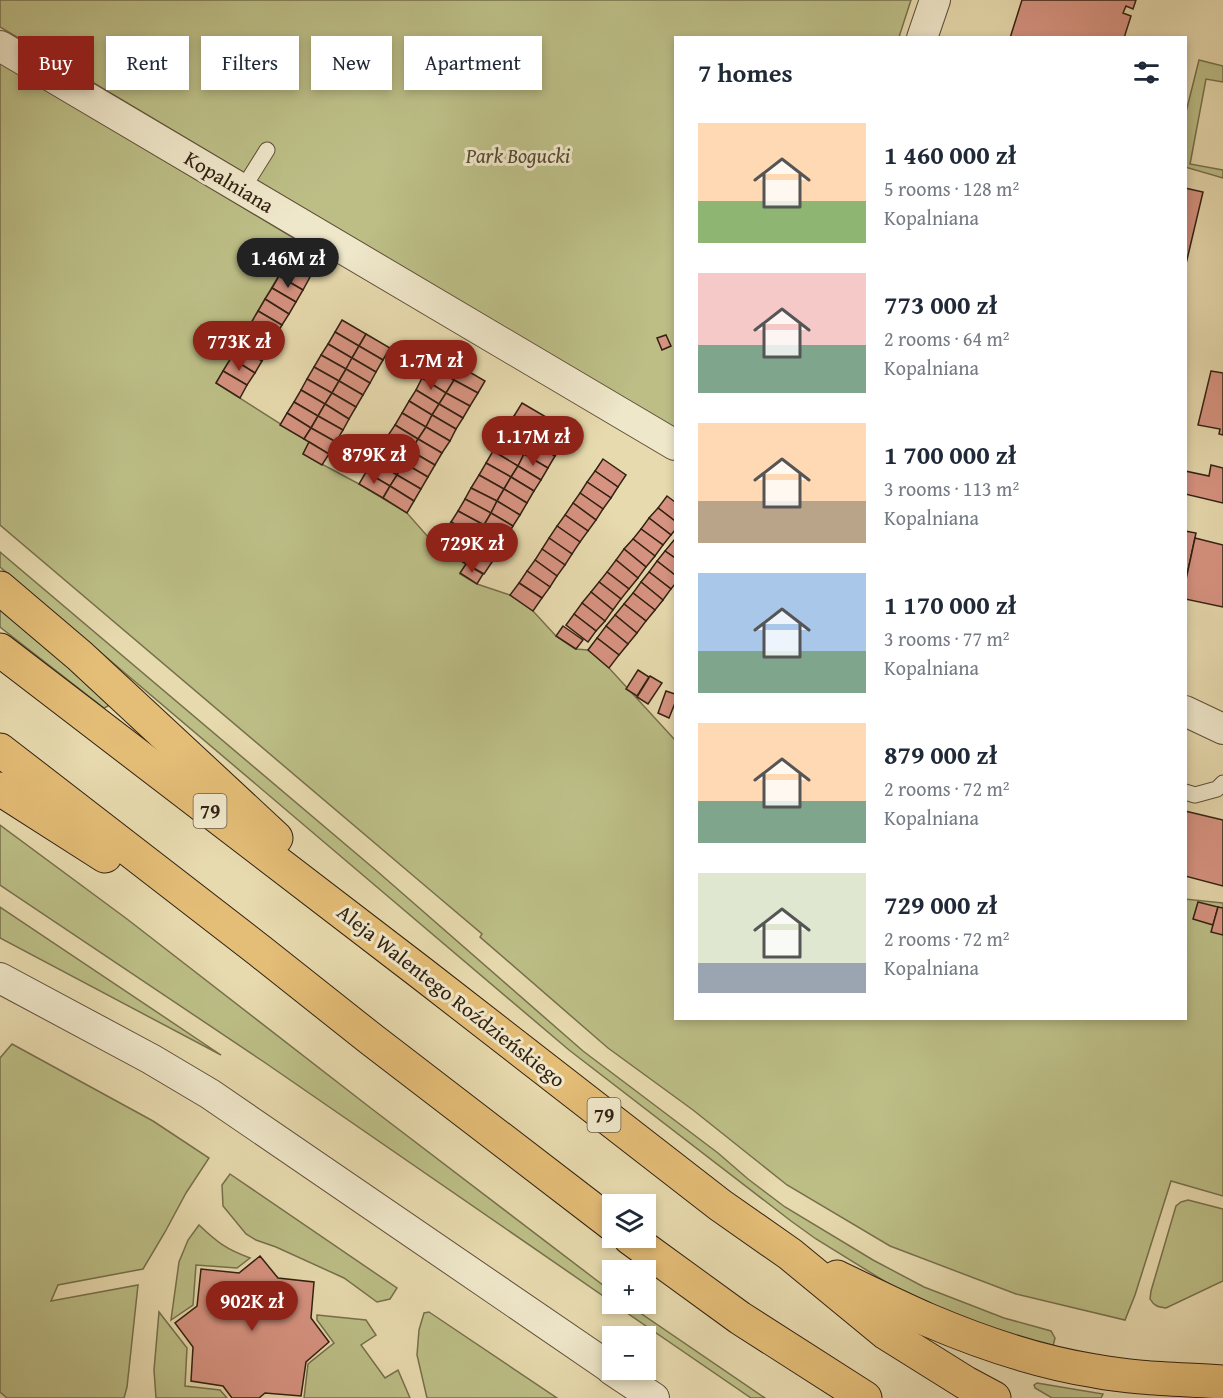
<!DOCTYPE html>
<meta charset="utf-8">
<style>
body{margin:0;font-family:"Gentium Book Plus",serif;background:#f6f6f7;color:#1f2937;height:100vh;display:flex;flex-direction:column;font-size:22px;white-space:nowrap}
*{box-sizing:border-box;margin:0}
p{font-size:20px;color:#747a83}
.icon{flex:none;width:33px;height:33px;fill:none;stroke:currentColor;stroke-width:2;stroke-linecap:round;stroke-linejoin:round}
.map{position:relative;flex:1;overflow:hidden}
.side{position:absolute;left:674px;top:36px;width:513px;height:984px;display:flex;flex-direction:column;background:#fff;border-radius:0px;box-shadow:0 3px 9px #0003}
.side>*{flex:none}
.banner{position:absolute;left:18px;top:36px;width:566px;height:54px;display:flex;gap:12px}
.controls{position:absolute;left:602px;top:1194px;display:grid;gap:12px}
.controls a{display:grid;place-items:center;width:54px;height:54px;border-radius:0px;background:#fff;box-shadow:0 3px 9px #0003;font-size:30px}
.price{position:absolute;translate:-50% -51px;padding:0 14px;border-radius:21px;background:#8f2418;color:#fff;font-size:20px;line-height:39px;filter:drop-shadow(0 2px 3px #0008)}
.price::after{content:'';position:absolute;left:50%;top:36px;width:18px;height:14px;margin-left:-9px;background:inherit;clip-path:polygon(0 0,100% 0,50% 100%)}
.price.current{background:#222;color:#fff}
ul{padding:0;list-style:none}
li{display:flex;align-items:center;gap:18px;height:150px;padding:0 24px}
li span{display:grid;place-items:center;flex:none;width:168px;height:120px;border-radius:0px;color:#555}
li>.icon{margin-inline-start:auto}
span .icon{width:72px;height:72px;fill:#fffc;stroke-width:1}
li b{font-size:26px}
h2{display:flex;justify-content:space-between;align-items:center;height:72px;padding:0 24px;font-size:26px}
.chip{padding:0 21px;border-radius:0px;background:#fff;box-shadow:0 3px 9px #0003;font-size:21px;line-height:54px}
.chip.current{background:#8f2418;color:#fff}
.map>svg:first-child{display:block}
</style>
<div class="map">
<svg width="1223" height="1398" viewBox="0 0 1223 1398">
<rect width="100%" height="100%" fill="#e7daae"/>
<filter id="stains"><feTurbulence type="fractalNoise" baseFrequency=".00333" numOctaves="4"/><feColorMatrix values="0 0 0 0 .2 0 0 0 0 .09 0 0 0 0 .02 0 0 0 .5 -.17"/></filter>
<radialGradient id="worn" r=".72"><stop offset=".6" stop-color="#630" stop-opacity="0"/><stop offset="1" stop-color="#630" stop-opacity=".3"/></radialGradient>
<!-- green -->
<g fill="#bcbe86" stroke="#77704c" stroke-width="1.5">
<path d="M0,0H911L899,37L675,38V430L0,27Z"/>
<path d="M1199,60L1223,66V82L1206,79L1190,164L1223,170V178L1185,167V116Z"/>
<path d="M0,61L325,257L310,277L286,263L216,383L309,442L303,454L359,484L407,513L436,546L466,564L460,574L477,584L510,595L533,611L556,636L575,649L588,650L609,668L675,740V1018H1185V899L1223,903V1196L1171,1181L1135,1295L1125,1320L1016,1294L890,1246L787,1185L693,1110L608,1048L480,937L482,934L436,895L0,525Z"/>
<path d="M0,552L378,872L583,1051L718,1153L748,1179L785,1207L873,1260L924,1287L1004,1318L1051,1331L1055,1338L1053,1346L1012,1335L951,1313L894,1287L816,1239L791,1221L569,1050L0,567Z"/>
<path d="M0,610L108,700V706L104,708L0,627Z"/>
<path d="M0,825L127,919L372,1109L612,1292V1302L264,1062L0,885Z"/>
<path d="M0,907L221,1055L0,938Z"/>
<path d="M12,1044L153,1121L209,1158L186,1193L165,1232L143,1269L58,1285L51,1301L138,1285L127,1387L124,1398H7L0,1392V1058Z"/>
<path d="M230,1174L397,1288L390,1299L377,1302L344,1278L276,1247L256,1240L246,1234L223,1206L222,1185Z"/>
<path d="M1188,1200L1223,1209V1281L1166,1308C1158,1307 1154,1306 1150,1299L1151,1291L1176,1206L1181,1202Z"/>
<path d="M199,1225C218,1243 226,1249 250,1258L237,1268L196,1265L193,1305L171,1320L179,1262L188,1240Z"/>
<path d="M614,1304H627L765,1398H751Z"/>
<path d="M159,1312L187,1348L185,1386L220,1390L227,1398H156L154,1370Z"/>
<path d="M429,1312L557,1398H427L417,1355L419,1330L424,1313Z"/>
<path d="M317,1315L366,1320L376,1335L361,1345L385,1378L398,1370L410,1398H304L308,1364L334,1343L317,1320Z"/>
<path d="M1037,1383L1103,1394L1101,1398H1052L1035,1388L1034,1385Z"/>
</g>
<!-- building -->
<g fill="#d79381" stroke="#322112" stroke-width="1.5">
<path d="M1022,0H1136L1133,9L1126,6L1123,13L1131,16L1124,38H1010Z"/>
<path d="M1185,188L1203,192L1185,268Z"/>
<path d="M287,263L310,277L303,290L279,276Z"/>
<path d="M279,276L303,290L296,302L272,288Z"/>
<path d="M272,288L296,302L289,314L265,299Z"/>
<path d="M265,299L289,314L282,325L258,311Z"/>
<path d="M258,311L282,325L275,337L251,323Z"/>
<path d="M342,320L366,334L359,346L335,332Z"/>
<path d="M251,323L275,337L269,349L244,334Z"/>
<path d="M335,332L359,346L352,358L328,344Z"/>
<path d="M244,334L269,349L262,361L237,346Z"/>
<path d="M366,334L390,348L383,360L359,346Z"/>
<path d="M666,335L671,346L662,350L657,338Z"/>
<path d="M328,344L352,358L346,369L321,355Z"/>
<path d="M237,346L262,361L255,373L231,358Z"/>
<path d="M359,346L383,360L376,372L352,358Z"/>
<path d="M438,353L461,367L454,380L430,366Z"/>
<path d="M321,355L346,369L339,381L314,367Z"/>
<path d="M231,358L255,373L247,385L223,371Z"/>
<path d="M352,358L376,372L370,383L346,369Z"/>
<path d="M430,366L454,380L446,393L422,378Z"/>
<path d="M314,367L339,381L332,393L307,379Z"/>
<path d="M461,367L485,381L478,393L454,380Z"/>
<path d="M346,369L370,383L363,395L339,381Z"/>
<path d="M223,371L247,385L240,398L216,383Z"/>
<path d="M1211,371L1223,373V435L1219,434L1220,429L1198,425Z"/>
<path d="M422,378L446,393L439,404L416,390Z"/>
<path d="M307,379L332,393L325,404L301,390Z"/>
<path d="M454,380L478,393L470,406L446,393Z"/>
<path d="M339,381L363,395L356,407L332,393Z"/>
<path d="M301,390L325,404L318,416L294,402Z"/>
<path d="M416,390L439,404L432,415L409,401Z"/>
<path d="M332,393L356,407L349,419L325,404Z"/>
<path d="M446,393L470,406L463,418L439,404Z"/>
<path d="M409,401L432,415L426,427L402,413Z"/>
<path d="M294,402L318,416L311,428L287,413Z"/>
<path d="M522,403L546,417L538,430L514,416Z"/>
<path d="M325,404L349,419L343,430L318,416Z"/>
<path d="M439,404L463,418L456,429L432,415Z"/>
<path d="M287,413L311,428L304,439L280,425Z"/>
<path d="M402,413L426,427L418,439L395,425Z"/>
<path d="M432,415L456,429L450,441L426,427Z"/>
<path d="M318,416L343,430L336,442L311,428Z"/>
<path d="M514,416L538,430L531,442L507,428Z"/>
<path d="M546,417L570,432L562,445L538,430Z"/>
<path d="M395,425L418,439L411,451L387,437Z"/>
<path d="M426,427L450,441L442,453L418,439Z"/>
<path d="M311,428L336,442L329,454L304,439Z"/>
<path d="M507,428L531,442L524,454L500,440Z"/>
<path d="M538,430L562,445L555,456L531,442Z"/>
<path d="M387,437L411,451L404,463L380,448Z"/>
<path d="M418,439L442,453L435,465L411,451Z"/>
<path d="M500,440L524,454L518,466L493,451Z"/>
<path d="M309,442L329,454L322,465L303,454Z"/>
<path d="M531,442L555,456L548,468L524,454Z"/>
<path d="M380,448L404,463L397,475L373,460Z"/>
<path d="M411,451L435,465L428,477L404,463Z"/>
<path d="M493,451L518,466L511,477L486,463Z"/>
<path d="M524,454L548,468L541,480L518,466Z"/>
<path d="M603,459L626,475L618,487L595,471Z"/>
<path d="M373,460L397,475L390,486L366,472Z"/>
<path d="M404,463L428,477L421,489L397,475Z"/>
<path d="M486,463L511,477L504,489L479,475Z"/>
<path d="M1211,465L1223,468V503L1185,494V471L1209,476Z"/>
<path d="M518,466L541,480L534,491L511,477Z"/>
<path d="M595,471L618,487L611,498L587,482Z"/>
<path d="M366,472L390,486L383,498L359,484Z"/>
<path d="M397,475L421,489L414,501L390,486Z"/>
<path d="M479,475L504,489L497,501L471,488Z"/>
<path d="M511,477L534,491L527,503L504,489Z"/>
<path d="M587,482L611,498L603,509L580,493Z"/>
<path d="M390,486L414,501L407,513L383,498Z"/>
<path d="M471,488L497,501L491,513L465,499Z"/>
<path d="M504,489L527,503L520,515L497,501Z"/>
<path d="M580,493L603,509L596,520L573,503Z"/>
<path d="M667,496L675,502V521L658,508Z"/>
<path d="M465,499L491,513L484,525L458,511Z"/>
<path d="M497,501L520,515L513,526L491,513Z"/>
<path d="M573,503L596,520L588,531L565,515Z"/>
<path d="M658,508L675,521V530L671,535L649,518Z"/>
<path d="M458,511L484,525L477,537L451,522Z"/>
<path d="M491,513L513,526L506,538L484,525Z"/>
<path d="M565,515L588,531L580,542L557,526Z"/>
<path d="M649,518L671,535L663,545L641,529Z"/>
<path d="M451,522L477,537L470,549L444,534Z"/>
<path d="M484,525L506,538L499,550L477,537Z"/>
<path d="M557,526L580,542L572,554L549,538Z"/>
<path d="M641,529L663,545L655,556L633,539Z"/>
<path d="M1185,531L1196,533L1185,584Z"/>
<path d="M444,534L470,549L463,562L436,546Z"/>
<path d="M477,537L499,550L492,562L470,549Z"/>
<path d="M549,538L572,554L565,565L542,549Z"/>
<path d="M1195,538L1223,545V607L1185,599V584Z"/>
<path d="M633,539L655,556L646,567L624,549Z"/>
<path d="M674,540L675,541V558L665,551Z"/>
<path d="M470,549L492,562L484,574L463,562Z"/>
<path d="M542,549L565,565L557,576L535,560Z"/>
<path d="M624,549L646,567L638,578L616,560Z"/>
<path d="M665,551L675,558V575L657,561Z"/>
<path d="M535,560L557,576L550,587L527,571Z"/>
<path d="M616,560L638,578L629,589L607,572Z"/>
<path d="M657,561L675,575V584L671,589L649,572Z"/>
<path d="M466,564L483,574L477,584L460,573Z"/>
<path d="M527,571L550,587L542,598L519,583Z"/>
<path d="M607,572L629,589L621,599L599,582Z"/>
<path d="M649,572L671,589L663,600L641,582Z"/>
<path d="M599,582L621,599L613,610L591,592Z"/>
<path d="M641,582L663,600L655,610L633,593Z"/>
<path d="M519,583L542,598L533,611L510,595Z"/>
<path d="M591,592L613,610L605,621L582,603Z"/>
<path d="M633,593L655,610L646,621L624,604Z"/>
<path d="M582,603L605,621L596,631L574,614Z"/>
<path d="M624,604L646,621L637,633L615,615Z"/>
<path d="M574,614L596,631L588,642L566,625Z"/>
<path d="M615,615L637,633L628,644L606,626Z"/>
<path d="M563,626L583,640L576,649L556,636Z"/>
<path d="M606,626L628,644L619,655L597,638Z"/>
<path d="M597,638L619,655L609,668L588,650Z"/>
<path d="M638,670L649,677L637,696L626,689Z"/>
<path d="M650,676L662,683L648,704L637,697Z"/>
<path d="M666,691L675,694V703L669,718L658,713Z"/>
<path d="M1185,811L1223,820V886L1185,876Z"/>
<path d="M1198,902L1218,907L1213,925L1193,919Z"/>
<path d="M1218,907L1223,908V935L1211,932Z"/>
<path d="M260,1256L278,1278L314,1282L311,1318L329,1342L306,1362L301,1396L265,1393L259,1398H232L223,1386L191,1381L193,1347L175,1323L197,1306L201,1269L239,1273Z"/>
</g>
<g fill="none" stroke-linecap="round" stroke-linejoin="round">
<!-- lane casing -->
<g stroke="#5f4f39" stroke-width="17">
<g id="lane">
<path d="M242,190L267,150"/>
<path d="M1185,792L1195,795L1217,789L1223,783"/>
</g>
</g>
<!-- street casing -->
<g stroke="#5f4f39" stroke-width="32">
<g id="street">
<path d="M922,38L935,0"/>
<path d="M0,46L675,445"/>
<path d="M1185,711L1223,729"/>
<path d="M0,978L151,1059L210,1094L612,1369"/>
<path d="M612,1370L654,1398"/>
</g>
</g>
<!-- primary casing -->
<g stroke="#322112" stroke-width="35">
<g id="primary">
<path d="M0,588L80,656L276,838"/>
<path d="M0,650L420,972L720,1205L790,1254L886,1333L966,1383L994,1398"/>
<path d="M0,750L260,951L371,1039L612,1224"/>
<path d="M0,789L105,856"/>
<path d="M630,1238L740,1318L865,1398"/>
<path d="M837,1277C868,1292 898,1307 928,1320C982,1343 1038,1362 1095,1371C1137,1379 1180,1379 1223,1382"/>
</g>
</g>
<!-- lane -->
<use href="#lane" stroke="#efe7ca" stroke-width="15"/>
<!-- street -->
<use href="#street" stroke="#efe7ca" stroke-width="30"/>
<!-- primary -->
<use href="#primary" stroke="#e4bd77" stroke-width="33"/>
</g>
<g text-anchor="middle" stroke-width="6" stroke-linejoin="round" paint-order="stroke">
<!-- shield labels -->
<g fill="#efe7ca" stroke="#6b5c49" stroke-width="1.5">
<rect x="193.5" y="794" width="33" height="34" rx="4.5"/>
<rect x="587.5" y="1098" width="33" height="34" rx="4.5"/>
</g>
<g font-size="20" font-weight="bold" fill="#322112">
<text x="210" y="818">79</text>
<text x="604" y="1122">79</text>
</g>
<!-- park labels -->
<g font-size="21" font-style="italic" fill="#54482f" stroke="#efe7ca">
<text x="518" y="163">Park Bogucki</text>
</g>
<!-- street labels -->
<g font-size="21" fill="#322112" stroke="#efe7ca">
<text transform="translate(229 182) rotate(31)" y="7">Kopalniana</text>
<text transform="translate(451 996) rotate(38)" y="7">Aleja Walentego Roździeńskiego</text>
</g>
</g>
<rect width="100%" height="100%" filter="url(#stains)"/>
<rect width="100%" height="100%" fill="url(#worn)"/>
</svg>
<div class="controls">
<a><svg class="icon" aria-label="layers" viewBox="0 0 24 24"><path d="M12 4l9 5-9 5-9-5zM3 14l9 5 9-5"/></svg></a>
<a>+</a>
<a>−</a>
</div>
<b class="price current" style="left:288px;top:289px">1.46M zł</b>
<b class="price" style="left:239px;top:372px">773K zł</b>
<b class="price" style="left:431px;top:391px">1.7M zł</b>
<b class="price" style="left:533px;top:467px">1.17M zł</b>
<b class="price" style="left:374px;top:485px">879K zł</b>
<b class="price" style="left:472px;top:574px">729K zł</b>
<b class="price" style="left:252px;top:1332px">902K zł</b>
<div class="banner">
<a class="chip current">Buy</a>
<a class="chip">Rent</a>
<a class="chip">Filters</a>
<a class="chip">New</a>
<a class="chip">Apartment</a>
</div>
<section class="side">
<h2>7 homes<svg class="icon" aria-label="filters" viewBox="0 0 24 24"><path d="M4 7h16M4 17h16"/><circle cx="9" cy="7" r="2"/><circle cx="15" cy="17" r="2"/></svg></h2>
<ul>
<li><span style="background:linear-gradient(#ffd9b3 65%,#8fb573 0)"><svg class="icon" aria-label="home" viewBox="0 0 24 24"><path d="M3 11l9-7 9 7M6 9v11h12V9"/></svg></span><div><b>1 460 000 zł</b><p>5 rooms · 128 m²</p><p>Kopalniana</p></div></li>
<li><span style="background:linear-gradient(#f6c9c9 60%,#7fa58c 0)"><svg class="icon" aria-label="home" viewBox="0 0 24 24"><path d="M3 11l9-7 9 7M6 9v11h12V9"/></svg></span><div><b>773 000 zł</b><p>2 rooms · 64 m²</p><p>Kopalniana</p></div></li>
<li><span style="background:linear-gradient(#ffd9b3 65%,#b9a48a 0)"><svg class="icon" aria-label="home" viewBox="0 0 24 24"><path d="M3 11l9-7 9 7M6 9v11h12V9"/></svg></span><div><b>1 700 000 zł</b><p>3 rooms · 113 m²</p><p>Kopalniana</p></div></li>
<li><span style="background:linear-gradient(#a9c7e8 65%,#7fa58c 0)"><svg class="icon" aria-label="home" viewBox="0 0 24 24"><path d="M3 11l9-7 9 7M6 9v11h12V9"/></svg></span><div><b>1 170 000 zł</b><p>3 rooms · 77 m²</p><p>Kopalniana</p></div></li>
<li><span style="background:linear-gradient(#ffd9b3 65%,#7fa58c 0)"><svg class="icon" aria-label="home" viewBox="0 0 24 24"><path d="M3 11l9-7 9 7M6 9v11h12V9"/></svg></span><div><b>879 000 zł</b><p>2 rooms · 72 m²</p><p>Kopalniana</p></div></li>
<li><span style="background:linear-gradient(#dfe7d0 75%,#9aa5b1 0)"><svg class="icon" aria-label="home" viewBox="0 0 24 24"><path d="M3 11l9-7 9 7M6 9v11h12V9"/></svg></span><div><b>729 000 zł</b><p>2 rooms · 72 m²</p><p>Kopalniana</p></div></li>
</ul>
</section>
</div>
